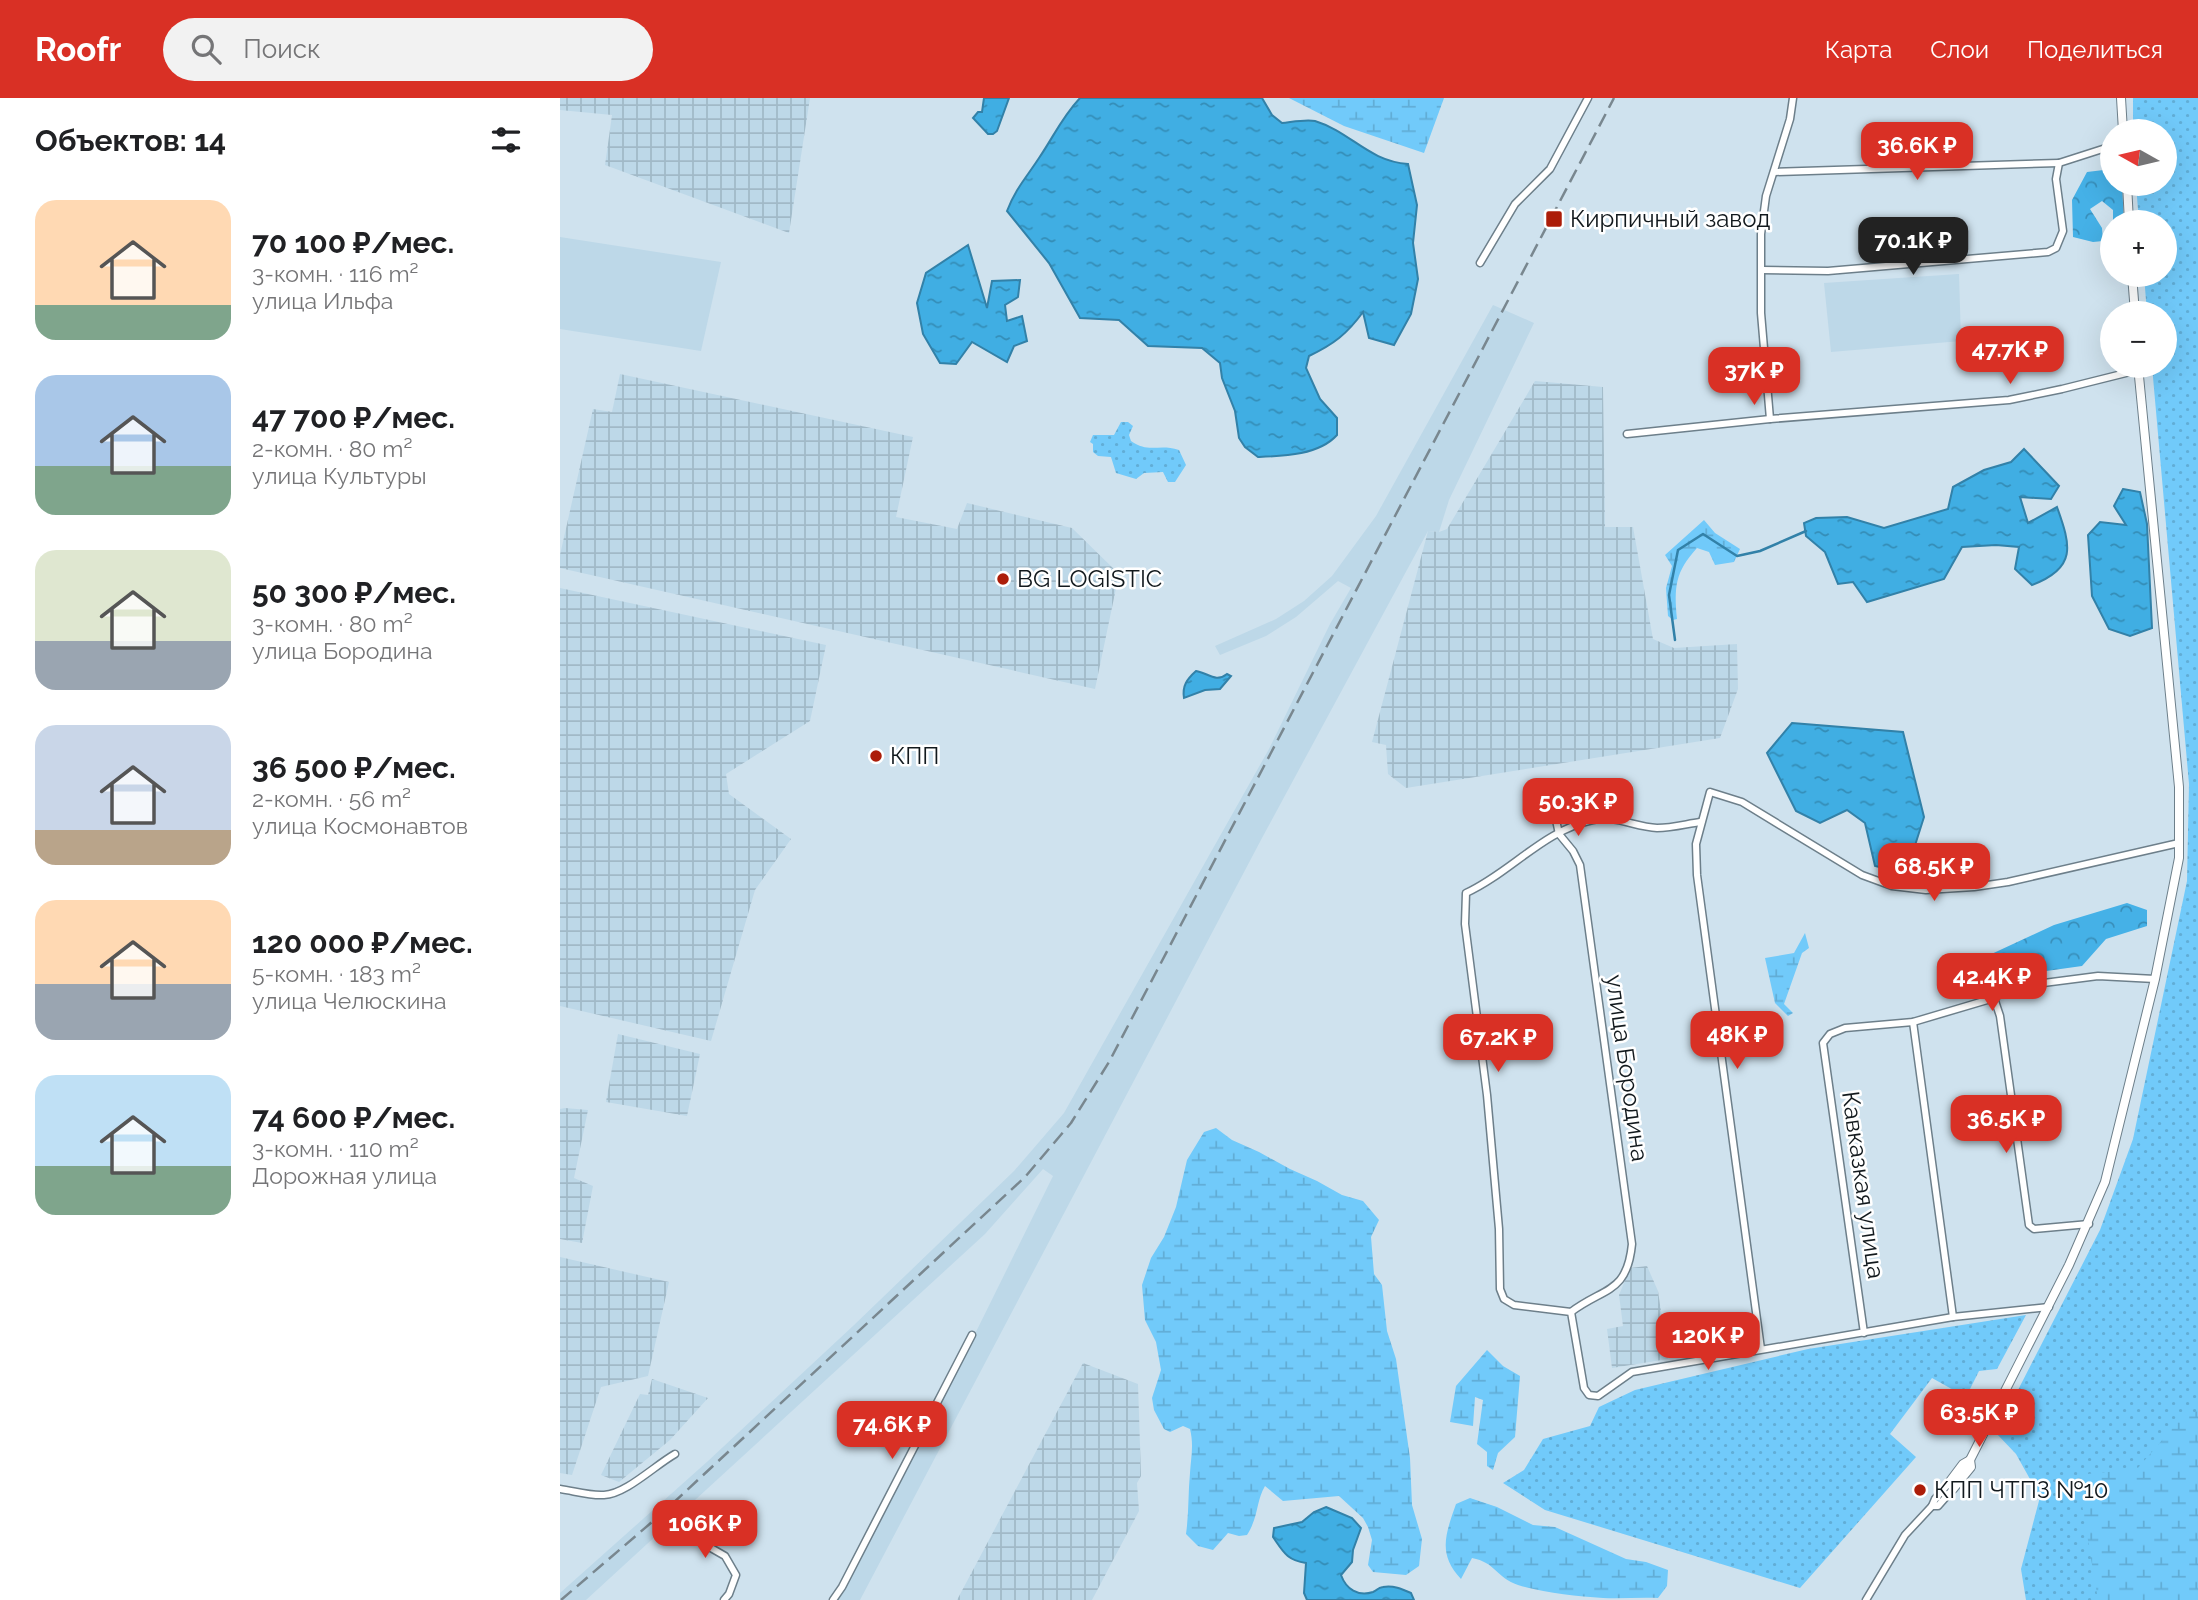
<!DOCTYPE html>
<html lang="ru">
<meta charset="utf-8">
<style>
body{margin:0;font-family:Raleway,sans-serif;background:#f2f2f2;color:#202124;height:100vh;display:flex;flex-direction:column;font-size:26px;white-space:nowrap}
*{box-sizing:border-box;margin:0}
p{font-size:23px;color:#757577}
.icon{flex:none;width:38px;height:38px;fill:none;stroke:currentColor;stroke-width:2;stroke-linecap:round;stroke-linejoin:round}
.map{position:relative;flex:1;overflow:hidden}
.side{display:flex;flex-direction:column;background:#fff;width:560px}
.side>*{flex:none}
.needle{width:46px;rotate:278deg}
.buttons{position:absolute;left:1540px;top:21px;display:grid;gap:14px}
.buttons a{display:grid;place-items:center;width:77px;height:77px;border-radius:50%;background:#fff;box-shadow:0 7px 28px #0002;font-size:35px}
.price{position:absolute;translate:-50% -60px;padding:0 16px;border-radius:14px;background:#d93025;color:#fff;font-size:23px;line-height:46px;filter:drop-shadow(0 2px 4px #0008)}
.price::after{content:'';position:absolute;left:50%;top:42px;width:21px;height:16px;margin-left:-10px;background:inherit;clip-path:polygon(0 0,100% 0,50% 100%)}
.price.current{background:#222;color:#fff}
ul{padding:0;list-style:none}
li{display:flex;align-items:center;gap:21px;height:175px;padding:0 35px}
li span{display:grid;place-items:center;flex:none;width:196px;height:140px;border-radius:21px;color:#555}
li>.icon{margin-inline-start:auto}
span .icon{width:84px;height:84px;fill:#fffc;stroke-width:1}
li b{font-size:30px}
h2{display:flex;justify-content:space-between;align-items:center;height:84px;padding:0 35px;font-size:30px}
header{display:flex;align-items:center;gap:42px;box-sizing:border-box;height:98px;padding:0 35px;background:#d93025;color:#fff}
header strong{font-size:33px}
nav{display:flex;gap:38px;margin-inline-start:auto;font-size:24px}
.search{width:490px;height:63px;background:#f2f2f2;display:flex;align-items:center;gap:18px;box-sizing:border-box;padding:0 24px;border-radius:38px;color:#757577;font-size:26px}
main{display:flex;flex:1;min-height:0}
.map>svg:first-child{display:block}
</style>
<header>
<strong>Roofr</strong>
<div class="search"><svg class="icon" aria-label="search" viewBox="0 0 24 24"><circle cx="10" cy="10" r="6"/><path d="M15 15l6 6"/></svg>Поиск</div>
<nav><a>Карта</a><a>Слои</a><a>Поделиться</a></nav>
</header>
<main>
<section class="side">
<h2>Объектов: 14<svg class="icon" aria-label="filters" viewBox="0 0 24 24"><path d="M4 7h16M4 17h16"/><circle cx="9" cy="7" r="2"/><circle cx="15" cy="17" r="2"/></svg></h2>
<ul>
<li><span style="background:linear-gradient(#ffd9b3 75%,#7fa58c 0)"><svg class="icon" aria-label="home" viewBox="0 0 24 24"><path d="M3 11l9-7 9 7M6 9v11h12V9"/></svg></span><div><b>70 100 ₽/мес.</b><p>3-комн. · 116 m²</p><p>улица Ильфа</p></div></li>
<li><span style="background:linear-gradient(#a9c7e8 65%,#7fa58c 0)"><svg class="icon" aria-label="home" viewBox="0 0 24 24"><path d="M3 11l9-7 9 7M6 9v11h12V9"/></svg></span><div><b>47 700 ₽/мес.</b><p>2-комн. · 80 m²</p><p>улица Культуры</p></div></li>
<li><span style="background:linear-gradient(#dfe7d0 65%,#9aa5b1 0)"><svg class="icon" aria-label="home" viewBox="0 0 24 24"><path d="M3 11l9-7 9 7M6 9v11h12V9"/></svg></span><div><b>50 300 ₽/мес.</b><p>3-комн. · 80 m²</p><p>улица Бородина</p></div></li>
<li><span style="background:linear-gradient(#c9d6e8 75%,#b9a48a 0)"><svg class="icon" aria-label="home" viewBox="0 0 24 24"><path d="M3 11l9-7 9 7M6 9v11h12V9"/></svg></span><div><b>36 500 ₽/мес.</b><p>2-комн. · 56 m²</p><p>улица Космонавтов</p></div></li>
<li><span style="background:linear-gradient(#ffd9b3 60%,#9aa5b1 0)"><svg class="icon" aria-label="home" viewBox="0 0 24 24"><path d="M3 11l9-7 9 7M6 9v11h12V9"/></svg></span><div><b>120 000 ₽/мес.</b><p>5-комн. · 183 m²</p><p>улица Челюскина</p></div></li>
<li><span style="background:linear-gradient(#bfe0f5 65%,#7fa58c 0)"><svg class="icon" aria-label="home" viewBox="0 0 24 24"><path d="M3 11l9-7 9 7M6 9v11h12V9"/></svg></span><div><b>74 600 ₽/мес.</b><p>3-комн. · 110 m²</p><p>Дорожная улица</p></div></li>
</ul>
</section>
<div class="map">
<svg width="1638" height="1502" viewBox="0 0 1638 1502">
<defs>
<pattern id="industrial-grid" width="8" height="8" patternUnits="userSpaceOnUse" patternTransform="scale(1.75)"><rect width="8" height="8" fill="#bdd8e8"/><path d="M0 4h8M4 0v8" fill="none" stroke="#a1b9c7"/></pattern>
<pattern id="green-dots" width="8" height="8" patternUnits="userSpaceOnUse" patternTransform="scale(1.75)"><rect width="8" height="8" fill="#71cafa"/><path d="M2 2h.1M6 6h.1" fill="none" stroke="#61add6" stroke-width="1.8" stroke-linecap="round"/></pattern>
<pattern id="forest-crowns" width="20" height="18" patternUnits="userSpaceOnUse" patternTransform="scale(1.75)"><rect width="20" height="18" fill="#45b1e7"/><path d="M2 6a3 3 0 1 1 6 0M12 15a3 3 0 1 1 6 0" fill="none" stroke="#388fbb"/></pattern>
<pattern id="wetland-marsh" width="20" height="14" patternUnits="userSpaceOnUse" patternTransform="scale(1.75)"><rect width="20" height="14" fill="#71cafa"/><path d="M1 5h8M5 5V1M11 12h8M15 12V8" fill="none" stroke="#61add6"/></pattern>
<pattern id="water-ripples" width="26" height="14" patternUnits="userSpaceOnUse" patternTransform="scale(1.75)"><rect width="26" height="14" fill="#40aee3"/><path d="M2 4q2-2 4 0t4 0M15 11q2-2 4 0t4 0" fill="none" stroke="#348db7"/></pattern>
</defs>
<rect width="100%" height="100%" fill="#cfe2ee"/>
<!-- built -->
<g fill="#bdd8e8">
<path d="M0,139L161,164L141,253L0,231Z"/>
<path d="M1399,176L1401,243L1271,254L1264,185Z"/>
<path d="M933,207L974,225L889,402L879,434L868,433L702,740L300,1502H277L369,1329L493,1078L483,1071L425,1136L26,1502H0V1495L148,1363L293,1228L454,1073L504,1015L709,651L770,526L791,490L778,483L736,519L706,538L660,557L655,548L716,521L744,503L772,478L816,418Z"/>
</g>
<!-- industrial -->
<g fill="url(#industrial-grid)">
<path d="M0,0H250L229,135L45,67L52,17L0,12Z"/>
<path d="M60,276L353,339L336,419L397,431L407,405L512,430L559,476L535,591L0,470V457L33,311L52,314Z"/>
<path d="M975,283L1043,289L1045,429H1073L1093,541L1114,550L1177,546L1178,591L1160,640L846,690L828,676L826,647L812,644L868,433L879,434L887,431Z"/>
<path d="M0,490L266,547L250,623L166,676L169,696L231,741L195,792L151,943L0,908Z"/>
<path d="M58,936L140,956L127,1018L46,1004Z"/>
<path d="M5,1010L28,1012L14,1080L33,1088L22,1145L0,1141V1011Z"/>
<path d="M0,1159L109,1184L88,1278L41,1289L12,1377L0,1375Z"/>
<path d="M1087,1168L1098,1193L1108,1261L1052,1270L1047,1231L1063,1228L1059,1197L1070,1170Z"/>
<path d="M523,1265L578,1286L581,1378L577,1385L579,1413L532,1502H397Z"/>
<path d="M92,1281L148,1300L110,1342L59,1384L41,1377L80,1296L88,1297Z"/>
</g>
<!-- green -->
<g fill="url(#green-dots)">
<path d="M1573,0H1638V1502H1466L1461,1471L1480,1399L1456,1356L1436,1335L1540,1132L1573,1041L1627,783L1629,686L1592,268H1605V215H1587L1584,177H1605V124H1579L1576,86H1605V33H1573Z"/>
<path d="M561,324H568L573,328L569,337L571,343C590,356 598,345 619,352L626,367L615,384H608L603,374L584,375L576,381L556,375L551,359L538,358L533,354V346L530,344L533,337H554Z"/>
<path d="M1466,1217L1437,1271L1419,1273L1406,1299L1372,1280L1330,1336L1356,1359L1240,1490L985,1412L943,1385L964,1372L983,1341L1030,1328L1039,1309L1075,1292L1248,1251Z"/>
</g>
<!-- forest -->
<g fill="url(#forest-crowns)">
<path d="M1552,71V86H1562L1564,124H1553V112L1542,103L1530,111L1542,130L1543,143L1533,144L1513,139L1512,102L1527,74Z"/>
<path d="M1567,805L1587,812V828L1546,841L1522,868L1451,878L1425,873V859L1494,827Z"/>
</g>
<!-- wetland -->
<g fill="url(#wetland-marsh)">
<path d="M729,0H884L864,55L784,28Z"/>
<path d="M1144,422L1155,435L1180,451L1174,464L1155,467L1149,454L1137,450C1115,474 1114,489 1117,521L1113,522L1108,518L1106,490L1112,468L1105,457Z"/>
<path d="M1245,835L1249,850L1242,855L1224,906L1233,915L1228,918L1215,905L1205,860L1234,855Z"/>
<path d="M656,1030L672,1042L699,1054L730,1071L757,1083L782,1097L803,1103L819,1122L811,1139L814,1176L822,1187L827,1233L836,1261L850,1360L852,1407L862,1441L859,1468L846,1477L813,1474L808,1467L812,1442L808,1429L803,1420L779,1398L723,1403L705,1388C696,1403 699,1418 687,1437L679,1438L668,1435L653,1452L638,1448L626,1436C629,1415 628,1396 630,1375C631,1359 634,1347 630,1331L623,1328L610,1334L604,1331L594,1312L592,1300L601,1272L596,1244L585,1222L582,1187L591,1160L604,1139L616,1109L627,1062L644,1034Z"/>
<path d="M927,1252L943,1268L960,1278L955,1339L938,1355L933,1372L927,1368V1354L917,1346L923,1302L915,1299L913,1328L890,1324L896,1288Z"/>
<path d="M1638,1313V1502H1538L1517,1377L1577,1371L1623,1318Z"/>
<path d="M910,1400L937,1409L973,1427L995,1429L1066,1461L1086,1464L1108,1472L1107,1488L1098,1500C1080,1499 1061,1501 1043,1500C1016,1498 984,1495 958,1487C937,1480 935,1464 912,1460L901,1481C877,1456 886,1435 896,1406Z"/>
</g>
<!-- water -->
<g fill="url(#water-ripples)" stroke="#3281a8" stroke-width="2">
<path d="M424,0H449L437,33L433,36H428L413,20L418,14H422Z"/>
<path d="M520,0H702L712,17L722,25C732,24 746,21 755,23C791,34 808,63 848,66L857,107L853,145L858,181L851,216L834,247L809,240L803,214C787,236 774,246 749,258L746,270L760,301L777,320V337C759,357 724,358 698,359L685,349L679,340L675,313L662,280L660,265L642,250L588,248L559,222L520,220L489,165L447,113C456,90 466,80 479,60C494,38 502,19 520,0Z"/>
<path d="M408,147L427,210L432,183L460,182L458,199L445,207L447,223L462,218L467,243L454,248L447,264L412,244L396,266L380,265L363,236L357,205L366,175Z"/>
<path d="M1464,351L1499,388L1491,401L1460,399L1468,425L1497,409C1511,448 1517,470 1472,487L1455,471L1459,449L1436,447L1402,449L1384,481L1307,504L1293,484L1278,486L1265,454L1246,438L1244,425L1256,420L1287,419L1324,430L1388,411L1393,389L1424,372L1451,364Z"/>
<path d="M1563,391L1580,394L1587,426L1592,530L1570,538L1549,531L1532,498L1528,437L1540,424L1566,427L1554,408Z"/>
<path d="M636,573C648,575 656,585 667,576L671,578L660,591L645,592L624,600C622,588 627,581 636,573Z"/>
<path d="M1232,625L1343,634L1364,719L1351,760L1335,773L1315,768L1305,725L1287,712L1260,725L1236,713L1207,655Z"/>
<path d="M766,1409L792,1420L801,1430L793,1452L792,1464L781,1477C786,1491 798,1499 813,1494C818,1492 817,1490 823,1489C833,1487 842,1491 851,1495L854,1502H747L744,1495L746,1465C727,1462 724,1455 713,1439L714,1430L742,1424L754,1414Z"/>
</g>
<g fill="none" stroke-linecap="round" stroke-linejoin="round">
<!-- stream -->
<path stroke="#3281a8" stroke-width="2.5" d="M1115,542L1109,497L1118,452L1143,436L1177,458L1200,453L1246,433"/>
<!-- minor casing -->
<g stroke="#6d7f8a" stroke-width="9">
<g id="minor">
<path d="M1214,74L1499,65"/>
<path d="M920,165L955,106L990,71L1028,0"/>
<path d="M1202,172L1268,173L1488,154L1496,150L1503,133L1496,81L1499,65L1552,48"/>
<path d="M1210,321L1201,215V136L1206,98L1230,21L1233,0"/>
<path d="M1067,336L1210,321L1449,302L1502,291L1578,272"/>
<path d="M993,708L999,736L1013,753L1020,767L1072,1146C1067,1196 1044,1189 1011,1214"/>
<path d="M1140,724C1126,726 1112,730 1097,730C1075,729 1055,717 1033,722C984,732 950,775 906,795L905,826L927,997L939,1131L940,1191L944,1201L954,1207L1011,1214L1024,1290L1029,1297L1038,1298L1072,1274L1393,1219L1489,1209"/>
<path d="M1434,900L1440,918L1469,1127L1474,1131L1529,1126"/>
<path d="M1353,924L1393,1219"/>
<path d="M1304,1235L1263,945L1270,936L1285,930L1353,924L1434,900L1452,889L1538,878L1595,881"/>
<path d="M1201,1251L1137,777L1136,746L1150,694L1182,704L1302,777L1332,788L1366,792L1414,789L1448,784L1619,745"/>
<path d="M1388,1386L1375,1401L1372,1408H1378L1393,1391"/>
<path d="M0,1391C14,1393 30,1398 44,1397C66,1396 94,1368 115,1356"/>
<path d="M116,1430L165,1458L176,1477L169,1496L164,1502"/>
<path d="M273,1502L282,1489L412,1237"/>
<path d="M1306,1502L1345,1437L1372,1408"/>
</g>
</g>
<!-- tertiary casing -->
<g stroke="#6d7f8a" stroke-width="10">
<g id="tertiary">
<path d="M1561,0L1563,33"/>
<path d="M1567,86L1569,124"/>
<path d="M1572,177L1575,215"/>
<path d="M1410,1362L1509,1167L1545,1084L1595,881L1619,760V689L1578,268"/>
<path d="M1388,1386L1403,1366L1410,1362L1411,1369L1393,1391"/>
</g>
</g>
<!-- minor -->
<use href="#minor" stroke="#fff" stroke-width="6"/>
<!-- tertiary -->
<use href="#tertiary" stroke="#fff" stroke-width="8"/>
<!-- rail -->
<path stroke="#79878f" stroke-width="2.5" stroke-dasharray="14 7" stroke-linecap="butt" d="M1,1502L99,1418L465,1079L511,1025L549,964L1054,0"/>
</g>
<!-- markers -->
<g fill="#ac1d09" stroke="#fff" stroke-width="2.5">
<rect x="985" y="112" width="18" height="18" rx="3.5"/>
<circle cx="443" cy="481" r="7"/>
<circle cx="316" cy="658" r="7"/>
<circle cx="1360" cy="1392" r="7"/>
</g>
<g text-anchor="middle" stroke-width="5" stroke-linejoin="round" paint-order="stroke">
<!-- poi labels -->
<g font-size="24" fill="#12191d" stroke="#fff" text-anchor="start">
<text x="1010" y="129">Кирпичный завод</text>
<text x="457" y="489">BG LOGISTIC</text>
<text x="330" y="666">КПП</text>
<text x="1374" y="1400">КПП ЧТПЗ №10</text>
</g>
<!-- street labels -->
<g font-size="24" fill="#12191d" stroke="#fff">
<text transform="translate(1067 970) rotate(82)" y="8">улица Бородина</text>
<text transform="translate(1303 1087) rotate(82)" y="8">Кавказкая улица</text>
</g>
</g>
</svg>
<div class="buttons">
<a><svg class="needle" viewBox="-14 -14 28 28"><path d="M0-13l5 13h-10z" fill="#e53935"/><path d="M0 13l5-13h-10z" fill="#757577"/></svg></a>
<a>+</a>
<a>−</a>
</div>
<b class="price" style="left:1357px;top:84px">36.6K ₽</b>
<b class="price current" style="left:1353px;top:179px">70.1K ₽</b>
<b class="price" style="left:1450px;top:288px">47.7K ₽</b>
<b class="price" style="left:1194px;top:309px">37K ₽</b>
<b class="price" style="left:1018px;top:740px">50.3K ₽</b>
<b class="price" style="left:1374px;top:805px">68.5K ₽</b>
<b class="price" style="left:1432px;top:915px">42.4K ₽</b>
<b class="price" style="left:1177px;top:973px">48K ₽</b>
<b class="price" style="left:938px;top:976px">67.2K ₽</b>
<b class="price" style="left:1446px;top:1057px">36.5K ₽</b>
<b class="price" style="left:1148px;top:1274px">120K ₽</b>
<b class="price" style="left:1419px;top:1351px">63.5K ₽</b>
<b class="price" style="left:332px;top:1363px">74.6K ₽</b>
<b class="price" style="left:145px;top:1462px">106K ₽</b>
</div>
</main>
